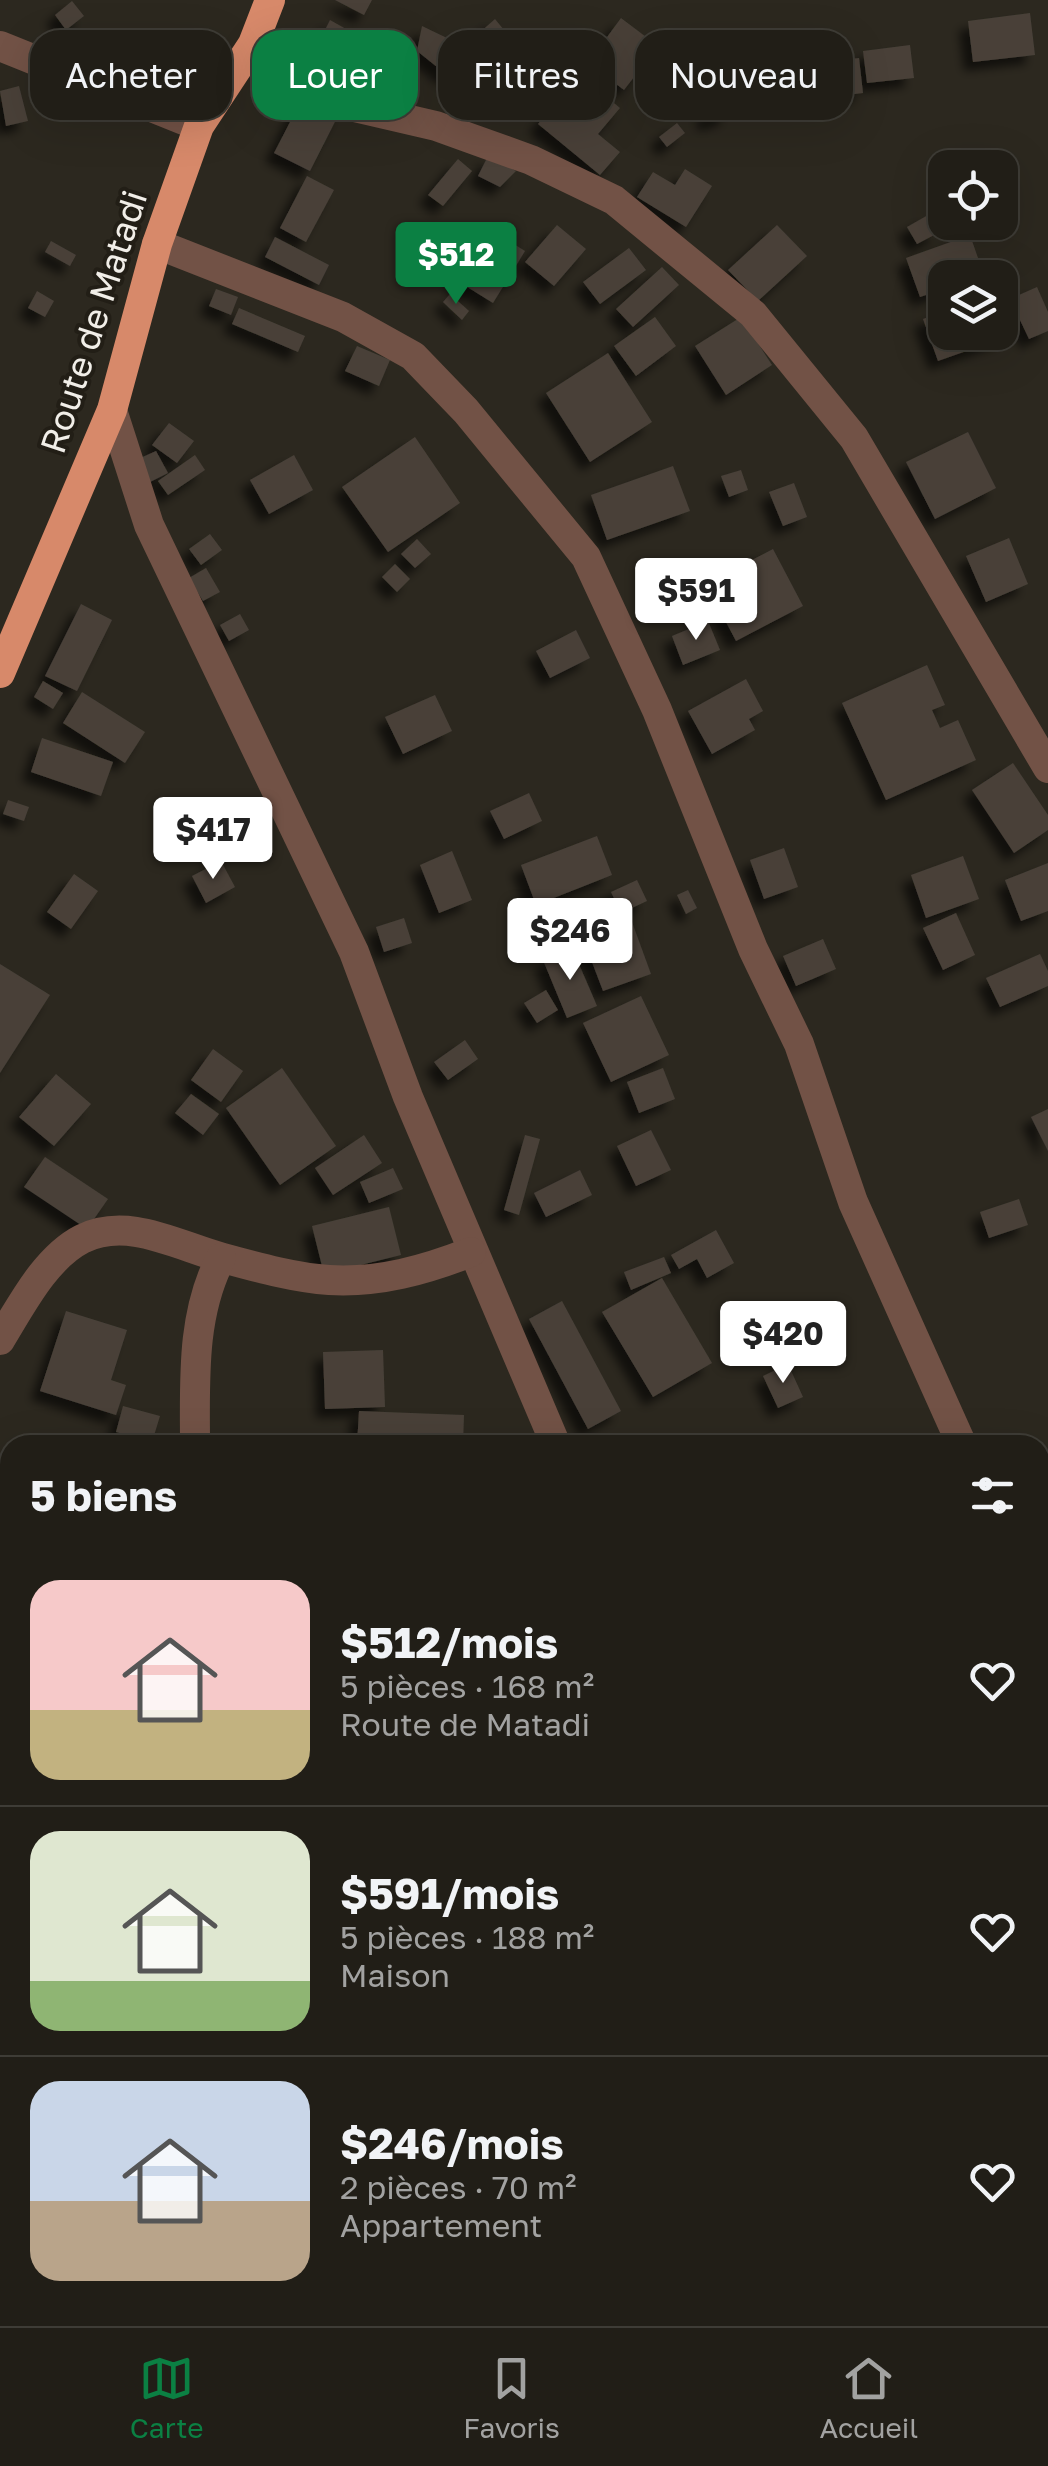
<!DOCTYPE html>
<html lang="fr">
<meta charset="utf-8">
<style>
body{margin:0;font-family:"Golos Text",sans-serif;background:#2d2b24;color:#f1f3f6;height:100vh;display:flex;flex-direction:column;font-size:38px;white-space:nowrap}
*{box-sizing:border-box;margin:0}
p{font-size:32px;color:#a2a2a1}
.icon{flex:none;width:55px;height:55px;fill:none;stroke:currentColor;stroke-width:2;stroke-linecap:round;stroke-linejoin:round}
.map{position:relative;flex:1;overflow:hidden}
.side{position:absolute;left:0px;top:1435px;width:1050px;height:892px;display:flex;flex-direction:column;background:#211e17;border-radius:30px 30px 0 0;box-shadow:0 10px 40px #0002,0 0 0 2px #3e3c36}
.side>*{flex:none}
.hud{position:absolute;left:30px;top:30px;width:990px;height:90px;display:flex;gap:20px}
.buttons{position:absolute;left:928px;top:150px;display:grid;gap:20px}
.buttons a{display:grid;place-items:center;width:90px;height:90px;border-radius:20px;background:#211e17;box-shadow:0 10px 40px #0002,0 0 0 2px #3e3c36;font-size:50px}
.price{position:absolute;translate:-50% -85px;padding:0 22px;border-radius:10px;background:#fff;color:#222;font-size:32px;line-height:65px;filter:drop-shadow(0 2px 5px #0008)}
.price::after{content:'';position:absolute;left:50%;top:60px;width:30px;height:22px;margin-left:-15px;background:inherit;clip-path:polygon(0 0,100% 0,50% 100%)}
.price.on{background:#0b8043;color:#fff}
ul{padding:0;list-style:none}
li{display:flex;align-items:center;gap:30px;height:250px;padding:0 30px}
li+li{border-top:2px solid #3e3c36}
li span{display:grid;place-items:center;flex:none;width:280px;height:200px;border-radius:30px;color:#555}
li>.icon{margin-inline-start:auto}
span .icon{width:120px;height:120px;fill:#fffc;stroke-width:1}
li b{font-size:42px}
h2{display:flex;justify-content:space-between;align-items:center;height:120px;padding:0 30px;font-size:42px}
.chip{padding:0 35px;border-radius:30px;background:#211e17;box-shadow:0 10px 40px #0002,0 0 0 2px #3e3c36;font-size:35px;line-height:90px}
.chip.on{background:#0b8043;color:#fff}
.tabs{display:flex;justify-content:space-around;align-items:center;height:140px;border-top:2px solid #3e3c36;background:#211e17;font-size:28px;color:#a2a2a1}
.tabs a{display:grid;justify-items:center;gap:5px}
.tabs .on{color:#0b8043}
.map>svg:first-child{display:block}
</style>
<div class="map">
<svg width="1048" height="2326" viewBox="0 0 1048 2326">
<defs>
<filter id="shadow"><feDropShadow dx="-9" dy="9" stdDeviation="5" flood-color="#0009"/></filter>
</defs>
<rect width="100%" height="100%" fill="#2c281f"/>
<!-- building -->
<g fill="#484139" filter="url(#shadow)">
<path d="M335,0H372L364,15Z"/>
<path d="M72,1L84,16L66,30L55,15Z"/>
<path d="M1030,13L1035,55L973,62L968,21Z"/>
<path d="M621,18L658,46L624,90L588,63Z"/>
<path d="M495,19L504,30L487,45L478,34Z"/>
<path d="M330,20L346,29L333,54L317,46Z"/>
<path d="M422,26L474,51L452,79L417,51Z"/>
<path d="M151,32L164,42L150,60L137,49Z"/>
<path d="M793,44L800,98L760,103L753,49Z"/>
<path d="M910,45L914,78L867,83L863,51Z"/>
<path d="M859,58L863,93L821,98L817,63Z"/>
<path d="M579,74L620,108L598,134L620,152L600,175L538,124Z"/>
<path d="M19,86L28,121L6,126L0,91Z"/>
<path d="M305,93L341,110L310,171L274,153Z"/>
<path d="M726,104L730,115L708,122L704,112Z"/>
<path d="M677,123L685,133L667,147L659,137Z"/>
<path d="M488,156L516,171L500,187L478,176Z"/>
<path d="M458,159L472,171L443,206L428,195Z"/>
<path d="M685,169L712,186L686,227L637,197L653,172L675,185Z"/>
<path d="M307,176L334,190L306,242L280,228Z"/>
<path d="M928,215L938,233L917,244L907,227Z"/>
<path d="M557,225L586,249L554,286L525,262Z"/>
<path d="M777,225L807,256L758,301L728,270Z"/>
<path d="M488,228L525,251L493,303L456,280Z"/>
<path d="M970,235L985,278H945V299L941,290L920,297L906,258Z"/>
<path d="M275,237L329,265L319,285L265,257Z"/>
<path d="M51,241L76,255L70,266L45,252Z"/>
<path d="M629,248L646,270L600,304L583,282Z"/>
<path d="M662,267L679,285L633,327L616,309Z"/>
<path d="M1037,287L1048,312V331L1029,339L1010,299Z"/>
<path d="M216,289L238,297L231,315L209,306Z"/>
<path d="M37,291L54,301L45,317L28,308Z"/>
<path d="M450,294L469,311L462,320L443,302Z"/>
<path d="M239,308L305,336L298,352L232,324Z"/>
<path d="M945,311V332H1000L1001,322L1006,337L938,361L923,319Z"/>
<path d="M655,317L676,346L636,376L614,346Z"/>
<path d="M741,317L772,365L726,395L695,346Z"/>
<path d="M357,346L390,360L379,386L345,371Z"/>
<path d="M608,353L652,422L590,462L546,393Z"/>
<path d="M169,423L194,441L177,463L152,445Z"/>
<path d="M968,432L996,488L935,519L906,462Z"/>
<path d="M415,437L460,503L388,552L342,487Z"/>
<path d="M156,451L168,473L148,483L136,460Z"/>
<path d="M195,455L205,470L168,495L158,481Z"/>
<path d="M294,455L313,490L269,514L250,480Z"/>
<path d="M673,466L690,511L607,540L591,495Z"/>
<path d="M741,470L748,490L729,497L721,476Z"/>
<path d="M794,483L807,517L783,526L769,492Z"/>
<path d="M210,534L222,550L201,565L189,549Z"/>
<path d="M1009,538L1028,584L986,602L966,556Z"/>
<path d="M417,539L431,554L415,568L401,554Z"/>
<path d="M773,549L803,606L736,641L706,584Z"/>
<path d="M395,564L410,579L397,592L382,577Z"/>
<path d="M206,568L220,592L203,601L189,578Z"/>
<path d="M81,604L112,620L77,691L45,676Z"/>
<path d="M240,614L249,630L229,641L220,625Z"/>
<path d="M708,621L720,650L683,665L672,636Z"/>
<path d="M576,630L590,658L550,678L536,651Z"/>
<path d="M927,665L945,705L932,710L940,728L958,720L976,760L886,800L842,703Z"/>
<path d="M746,679L763,711L749,719L755,730L712,754L688,711Z"/>
<path d="M43,681L63,693L53,709L34,697Z"/>
<path d="M82,692L145,732L125,763L63,723Z"/>
<path d="M435,695L452,731L403,754L385,717Z"/>
<path d="M42,738L113,762L101,796L31,772Z"/>
<path d="M1013,763L1048,815V830L1014,853L972,790Z"/>
<path d="M529,793L542,821L504,839L490,811Z"/>
<path d="M8,800L29,807L24,821L3,814Z"/>
<path d="M597,836L612,875L536,905L521,865Z"/>
<path d="M784,848L798,887L764,899L750,860Z"/>
<path d="M452,851L472,900L439,913L420,865Z"/>
<path d="M963,856L979,899L926,918L911,875Z"/>
<path d="M221,861L235,887L206,903L192,876Z"/>
<path d="M1048,863V911L1021,921L1005,880Z"/>
<path d="M74,874L98,891L71,929L47,912Z"/>
<path d="M637,880L647,901L621,913L611,892Z"/>
<path d="M688,890L697,908L686,914L677,895Z"/>
<path d="M956,913L975,955L943,970L923,928Z"/>
<path d="M404,918L412,943L384,952L376,927Z"/>
<path d="M632,922L651,974L603,991L584,941Z"/>
<path d="M823,939L836,969L796,986L783,956Z"/>
<path d="M572,948L597,1006L567,1018L543,960Z"/>
<path d="M1040,954L1048,971V986L1000,1007L986,978Z"/>
<path d="M0,964L50,995L0,1073Z"/>
<path d="M546,990L558,1010L537,1023L524,1003Z"/>
<path d="M641,996L669,1055L611,1082L583,1023Z"/>
<path d="M465,1040L478,1059L448,1080L434,1062Z"/>
<path d="M213,1049L243,1071L221,1102L191,1080Z"/>
<path d="M282,1068L336,1146L280,1185L226,1108Z"/>
<path d="M663,1068L675,1099L639,1113L627,1082Z"/>
<path d="M56,1074L91,1104L54,1146L19,1117Z"/>
<path d="M191,1094L219,1114L203,1135L175,1113Z"/>
<path d="M1048,1109V1151L1031,1117Z"/>
<path d="M651,1130L671,1170L636,1186L617,1146Z"/>
<path d="M364,1135L382,1163L333,1195L315,1168Z"/>
<path d="M525,1135L540,1139L519,1215L504,1210Z"/>
<path d="M45,1157L108,1199L87,1229L24,1187Z"/>
<path d="M393,1168L403,1189L369,1203L360,1182Z"/>
<path d="M580,1170L592,1195L546,1217L534,1193Z"/>
<path d="M1019,1199L1028,1225L989,1238L980,1212Z"/>
<path d="M389,1207L401,1255L324,1274L312,1226Z"/>
<path d="M716,1230L734,1263L707,1278L697,1259L679,1269L671,1255Z"/>
<path d="M664,1257L671,1273L631,1290L624,1272Z"/>
<path d="M662,1278L712,1363L653,1397L602,1312Z"/>
<path d="M562,1301L621,1411L588,1429L529,1319Z"/>
<path d="M66,1311L127,1330L111,1380L126,1385L116,1415L40,1391Z"/>
<path d="M383,1350L385,1407L325,1409L323,1352Z"/>
<path d="M788,1364L803,1397L778,1408L763,1376Z"/>
<path d="M123,1406L160,1416L152,1442L116,1432Z"/>
<path d="M359,1411L464,1415L463,1445H357Z"/>
<path d="M0,1569L10,1570V1619L0,1618Z"/>
<rect x="0" y="1718" width="10" height="48"/>
</g>
<g fill="none" stroke-linecap="round" stroke-linejoin="round">
<!-- minor -->
<g stroke="#725246" stroke-width="30">
<path d="M253,44L324,100L436,126L531,160L614,200L753,314L854,438L1048,768"/>
<path d="M0,46L199,126"/>
<path d="M157,244L343,317L413,356L466,411L586,557L657,710L753,949L799,1044L853,1202L962,1445"/>
<path d="M112,410L149,525L354,952L408,1097L556,1445"/>
<path d="M0,1340C21,1306 45,1258 82,1239C128,1216 178,1246 223,1258C256,1267 295,1278 329,1280C379,1283 425,1270 471,1252"/>
<path d="M195,1445C195,1382 191,1315 221,1258"/>
<path d="M1040,1642L1048,1660"/>
<path d="M1040,2242L1048,2257"/>
<path d="M215,2318V2326"/>
<path d="M650,2318L652,2326"/>
</g>
<!-- highway -->
<path stroke="#d7896a" stroke-width="30" d="M0,673L112,410L157,244L199,126L253,44L270,0"/>
</g>
<g text-anchor="middle" stroke-width="8" stroke-linejoin="round" paint-order="stroke">
<!-- street labels -->
<g font-size="35" fill="#f1eee8" stroke="#221e16">
<text transform="translate(94 322) rotate(-72)" y="12">Route de Matadi</text>
</g>
</g>
</svg>
<div class="buttons">
<a><svg class="icon" aria-label="locate" viewBox="0 0 24 24"><circle cx="12" cy="12" r="6"/><path d="M12 2v4M12 18v4M2 12h4M18 12h4"/></svg></a>
<a><svg class="icon" aria-label="layers" viewBox="0 0 24 24"><path d="M12 4l9 5-9 5-9-5zM3 14l9 5 9-5"/></svg></a>
</div>
<b class="price on" style="left:456px;top:307px">$512</b>
<b class="price" style="left:696px;top:643px">$591</b>
<b class="price" style="left:213px;top:882px">$417</b>
<b class="price" style="left:570px;top:983px">$246</b>
<b class="price" style="left:783px;top:1386px">$420</b>
<div class="hud">
<a class="chip">Acheter</a>
<a class="chip on">Louer</a>
<a class="chip">Filtres</a>
<a class="chip">Nouveau</a>
</div>
<section class="side">
<h2>5 biens<svg class="icon" aria-label="filters" viewBox="0 0 24 24"><path d="M4 7h16M4 17h16"/><circle cx="9" cy="7" r="2"/><circle cx="15" cy="17" r="2"/></svg></h2>
<ul>
<li><span style="background:linear-gradient(#f6c9c9 65%,#c2b280 0)"><svg class="icon" aria-label="home" viewBox="0 0 24 24"><path d="M3 11l9-7 9 7M6 9v11h12V9"/></svg></span><div><b>$512/mois</b><p>5 pièces · 168 m²</p><p>Route de Matadi</p></div><svg class="icon" aria-label="heart" viewBox="0 0 24 24"><path d="M12 20l-8-8c-3-5 5-10 8-4 3-6 11-1 8 4z"/></svg></li>
<li><span style="background:linear-gradient(#dfe7d0 75%,#8fb573 0)"><svg class="icon" aria-label="home" viewBox="0 0 24 24"><path d="M3 11l9-7 9 7M6 9v11h12V9"/></svg></span><div><b>$591/mois</b><p>5 pièces · 188 m²</p><p>Maison</p></div><svg class="icon" aria-label="heart" viewBox="0 0 24 24"><path d="M12 20l-8-8c-3-5 5-10 8-4 3-6 11-1 8 4z"/></svg></li>
<li><span style="background:linear-gradient(#c9d6e8 60%,#b9a48a 0)"><svg class="icon" aria-label="home" viewBox="0 0 24 24"><path d="M3 11l9-7 9 7M6 9v11h12V9"/></svg></span><div><b>$246/mois</b><p>2 pièces · 70 m²</p><p>Appartement</p></div><svg class="icon" aria-label="heart" viewBox="0 0 24 24"><path d="M12 20l-8-8c-3-5 5-10 8-4 3-6 11-1 8 4z"/></svg></li>
</ul>
</section>
</div>
<nav class="tabs">
<a class="on"><svg class="icon" aria-label="map" viewBox="0 0 24 24"><path d="M3 6l6-2 6 2 6-2v14l-6 2-6-2-6 2zM9 4v14M15 6v14"/></svg>Carte</a>
<a><svg class="icon" aria-label="saved" viewBox="0 0 24 24"><path d="M7 4h10v16l-5-4-5 4z"/></svg>Favoris</a>
<a><svg class="icon" aria-label="home" viewBox="0 0 24 24"><path d="M3 11l9-7 9 7M6 9v11h12V9"/></svg>Accueil</a>
</nav>
